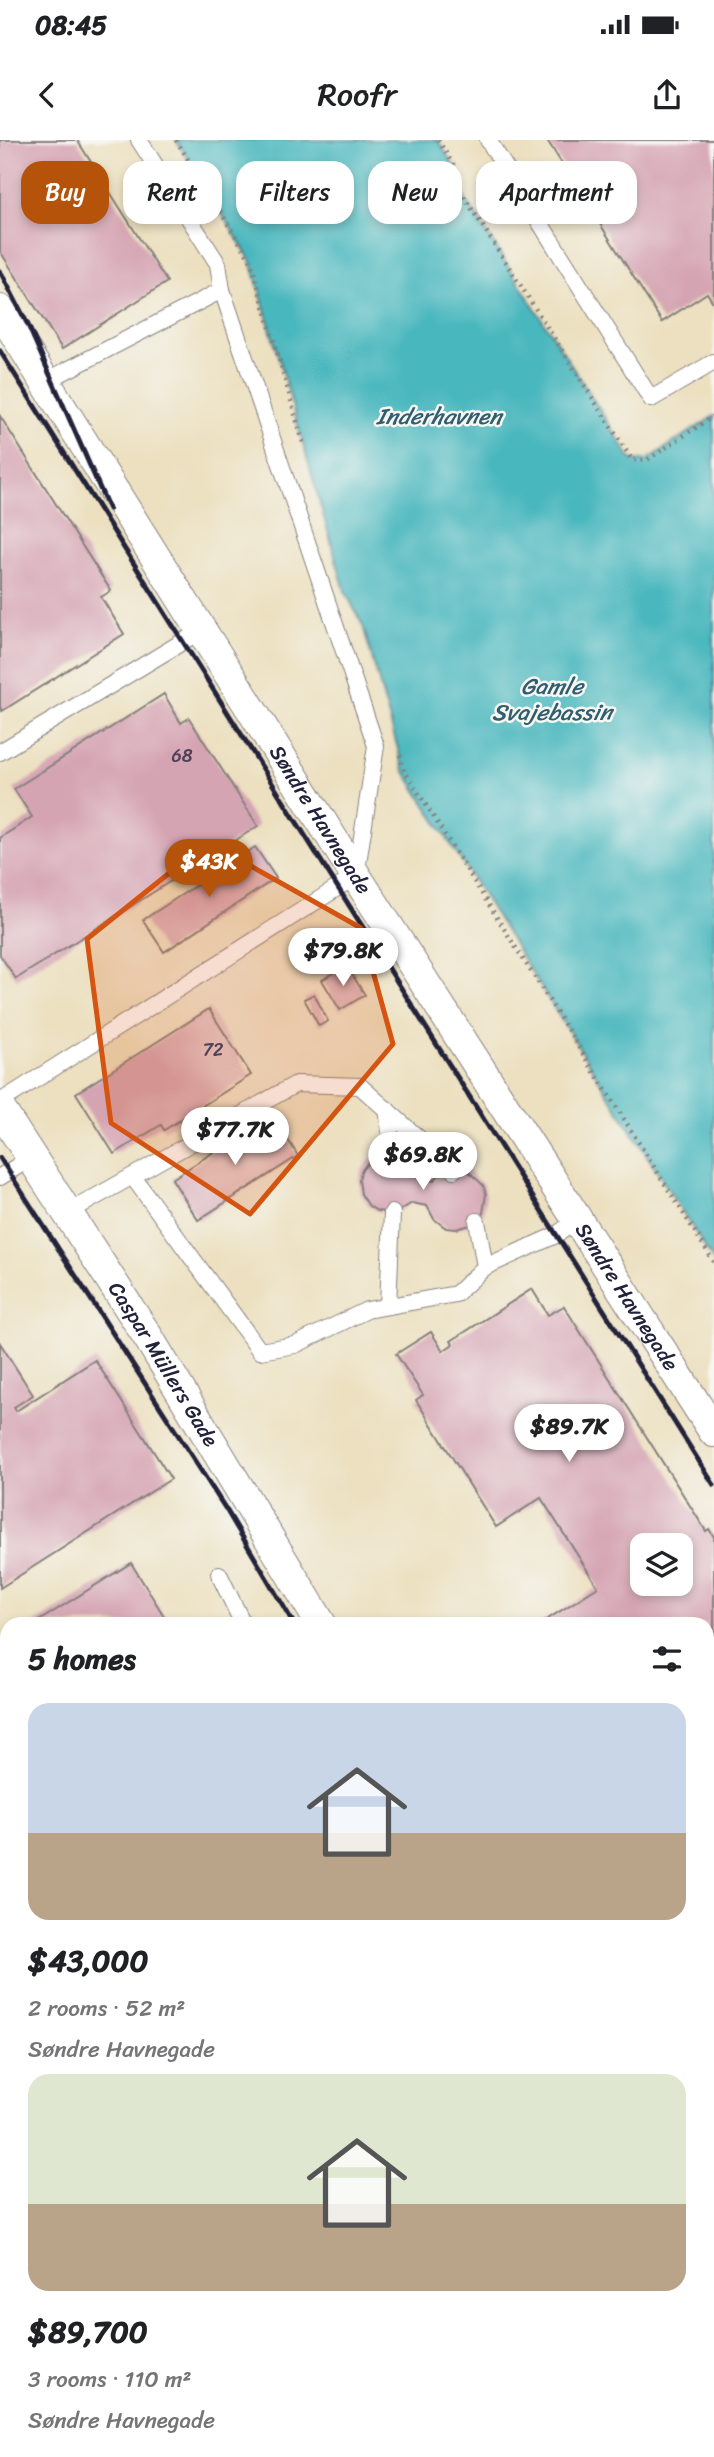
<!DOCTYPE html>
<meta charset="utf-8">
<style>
body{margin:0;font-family:Sriracha,sans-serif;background:#f2f2f2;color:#202124;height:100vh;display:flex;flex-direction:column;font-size:26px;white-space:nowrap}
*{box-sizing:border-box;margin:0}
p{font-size:23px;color:#757577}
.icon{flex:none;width:38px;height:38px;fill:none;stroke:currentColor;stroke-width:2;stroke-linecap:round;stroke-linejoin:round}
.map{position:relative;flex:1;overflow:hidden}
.drawer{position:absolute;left:0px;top:1477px;width:714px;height:840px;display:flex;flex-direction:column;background:#fff;border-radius:21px 21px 0 0;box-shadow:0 4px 10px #0003}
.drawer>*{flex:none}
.top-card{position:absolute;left:21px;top:21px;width:672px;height:63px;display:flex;gap:14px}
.buttons{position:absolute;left:630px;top:1393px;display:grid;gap:14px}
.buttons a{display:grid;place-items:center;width:63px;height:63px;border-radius:14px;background:#fff;box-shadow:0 4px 10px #0003;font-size:35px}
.price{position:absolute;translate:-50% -60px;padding:0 16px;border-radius:24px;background:#fff;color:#222;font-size:23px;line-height:46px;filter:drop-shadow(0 2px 4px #0008)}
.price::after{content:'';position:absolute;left:50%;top:42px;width:21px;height:16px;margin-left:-10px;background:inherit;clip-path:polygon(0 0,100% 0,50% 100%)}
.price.selected{background:#b45309;color:#fff}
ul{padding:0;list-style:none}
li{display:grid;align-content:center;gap:14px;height:371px;padding:0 28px}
li span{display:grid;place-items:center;height:217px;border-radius:21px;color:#555}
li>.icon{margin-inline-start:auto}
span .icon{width:126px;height:126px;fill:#fffc;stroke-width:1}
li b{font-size:30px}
h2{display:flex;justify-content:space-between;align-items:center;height:84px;padding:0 28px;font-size:30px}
.pill{padding:0 24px;border-radius:21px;background:#fff;box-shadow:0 4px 10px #0003;font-size:24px;line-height:63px}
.pill.selected{background:#b45309;color:#fff}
.status{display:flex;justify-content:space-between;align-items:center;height:49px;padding:0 35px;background:#fff;direction:ltr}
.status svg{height:19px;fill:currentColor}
header{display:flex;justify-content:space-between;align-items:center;height:91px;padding:0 28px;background:#fff;font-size:32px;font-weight:600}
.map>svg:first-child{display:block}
</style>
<div class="status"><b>08:45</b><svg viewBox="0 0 49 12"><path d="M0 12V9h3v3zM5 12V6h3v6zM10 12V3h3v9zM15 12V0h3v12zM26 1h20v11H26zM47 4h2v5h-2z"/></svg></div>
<header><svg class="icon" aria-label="back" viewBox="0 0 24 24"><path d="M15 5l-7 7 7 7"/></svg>Roofr<svg class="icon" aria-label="share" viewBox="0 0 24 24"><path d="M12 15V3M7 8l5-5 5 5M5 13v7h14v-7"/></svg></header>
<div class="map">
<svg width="714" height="2317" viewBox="0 0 714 2317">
<rect width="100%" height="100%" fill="#f6f6f2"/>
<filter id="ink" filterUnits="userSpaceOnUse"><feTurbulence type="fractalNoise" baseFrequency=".0143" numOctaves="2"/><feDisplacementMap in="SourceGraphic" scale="14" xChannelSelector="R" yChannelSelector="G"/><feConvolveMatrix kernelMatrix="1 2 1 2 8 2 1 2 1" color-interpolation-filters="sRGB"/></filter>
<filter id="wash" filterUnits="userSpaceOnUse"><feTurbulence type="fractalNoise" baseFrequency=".00686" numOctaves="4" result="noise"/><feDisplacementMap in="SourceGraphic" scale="28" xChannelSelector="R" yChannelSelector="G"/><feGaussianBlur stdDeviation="1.57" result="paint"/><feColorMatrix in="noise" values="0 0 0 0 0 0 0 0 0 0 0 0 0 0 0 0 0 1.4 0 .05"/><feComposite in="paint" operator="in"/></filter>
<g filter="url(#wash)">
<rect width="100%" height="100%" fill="#ece0c0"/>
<!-- water -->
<path fill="#48b7be" stroke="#356c7c" stroke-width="2" d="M176,0H438L456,29L459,49L632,320H647L714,276V1122L404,630L363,486L345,451L251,121Z"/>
<g id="blocks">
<!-- building -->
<g fill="#d5a4b2" fill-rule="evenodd">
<path d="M0,0H77L167,142L62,209L0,111Z"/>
<path d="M547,0H714V164L707,153L662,182Z"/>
<path d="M0,276L111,451L101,457L124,494L2,571L0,567Z"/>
<path d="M164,554L181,583L189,578L258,686L16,839L0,815V698L32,677L14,649Z"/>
<path d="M255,707L276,738L164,812L143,780Z"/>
<path d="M346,825L365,855L340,870L322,840Z"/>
<path d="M314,854L328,881L319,886L304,859Z"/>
<path d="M209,869L251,935L164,990L161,985L114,1014L76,953Z"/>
<path d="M272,974L298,1016L198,1080L172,1039Z"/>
<path d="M388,1014L403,1017L410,1023L418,1038L433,1041L438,1036L451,1030L469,1032L483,1045L486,1054L483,1073L474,1084L456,1089L446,1088L434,1079L427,1066L412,1063L396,1073L377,1071L369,1066L361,1054L359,1040L361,1031L370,1020Z"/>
<path d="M532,1149L548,1175L564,1166L706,1391L709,1389L714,1397V1564L707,1569V1484H540L598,1447L541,1358L496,1387L416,1260L423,1255L396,1214L431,1192L443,1211L453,1204L451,1201ZM642,1405H681V1444H642Z"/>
<path d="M0,1203L33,1255L14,1267L16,1271L95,1220L171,1339L0,1448Z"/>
<path d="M131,1423L169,1484H34Z"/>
<path d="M7,1501V1594L0,1598V1505Z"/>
<path d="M714,1750V1931L707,1933V1753Z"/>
<path d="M7,1864V1923L0,1906V1867Z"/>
<path d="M7,1935V1973L0,1956V1938Z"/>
<path d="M714,2074V2243L707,2244V2075Z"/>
<path d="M7,2163V2310H192L175,2317H0V2166Z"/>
<path d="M714,2297V2317H640L639,2311L646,2310H707V2298Z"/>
<path d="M474,2310H525L527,2317H445Z"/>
</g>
</g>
</g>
<g filter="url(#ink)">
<use href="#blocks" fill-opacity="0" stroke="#87817e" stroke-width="2"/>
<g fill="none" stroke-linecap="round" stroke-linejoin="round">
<!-- service casing -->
<g stroke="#87817e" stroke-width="18">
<g id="service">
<path d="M488,0L651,259L714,222"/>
<path d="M46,241L222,150"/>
<path d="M0,612L202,490"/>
<path d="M0,962L356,736L376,606L222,150L218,124L139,0"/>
<path d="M387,969L393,1014"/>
<path d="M0,1037L31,1018"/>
<path d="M133,1037L260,1211L295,1205L367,1170L456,1154L485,1127L477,1081"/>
<path d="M67,1073L296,944L360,946L454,1030"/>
<path d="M485,1127L556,1095L577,1080"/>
<path d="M388,1166L392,1073"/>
<path d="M219,1434L243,1484"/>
<path d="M707,2022L714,2021"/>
<path d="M707,2266L714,2264"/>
</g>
</g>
<!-- minor casing -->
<g stroke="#87817e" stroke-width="32">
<g id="minor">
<path id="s1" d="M0,170L356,736L714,1292"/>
<path id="s2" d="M0,969L148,1197L321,1484"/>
<path d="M707,1596L714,1592"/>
<path d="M593,2310L594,2317"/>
<path d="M275,2317L291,2310"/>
</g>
</g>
<!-- path -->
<g stroke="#87817e" stroke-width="4.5" stroke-dasharray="2 5" stroke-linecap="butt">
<path d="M176,0L251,121L304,306"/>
<path d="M438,0L456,29L459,49L632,320H647L714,276"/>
<path d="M400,615L404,630L714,1122"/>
</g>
<!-- service -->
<use href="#service" stroke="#fff" stroke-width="16"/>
<!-- minor -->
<use href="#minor" stroke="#fff" stroke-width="30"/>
<!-- rail -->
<g stroke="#22223b" stroke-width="5">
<path d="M0,131L28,185L109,369"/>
<path d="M0,211L714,1345"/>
<path d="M0,1018L227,1371L294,1484"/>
<path d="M530,2310L531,2317"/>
<path d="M556,2310L557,2317"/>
</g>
</g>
</g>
<!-- marked area -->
<path fill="#d45411" fill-opacity="0.2" stroke="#d45411" stroke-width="5" stroke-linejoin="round" d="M208,702L361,788L393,904L250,1074L111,983L87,799Z"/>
<g text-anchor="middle" stroke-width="5" stroke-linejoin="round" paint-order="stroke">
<!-- number labels -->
<g font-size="18" fill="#4f4259">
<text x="182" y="622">68</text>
<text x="213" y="916">72</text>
</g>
<!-- street labels -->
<g font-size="21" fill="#22223b" stroke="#f6f6f2">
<text dy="7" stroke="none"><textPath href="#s1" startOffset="602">Søndre Havnegade</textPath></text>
<text dy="7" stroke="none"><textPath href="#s1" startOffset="1169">Søndre Havnegade</textPath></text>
<text dy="7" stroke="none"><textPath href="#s2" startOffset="303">Caspar Müllers Gade</textPath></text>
</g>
<!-- water labels -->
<g font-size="23" font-style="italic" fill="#315e6f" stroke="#f6f6f2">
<text x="439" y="284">Inderhavnen</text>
<text x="552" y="554">Gamle<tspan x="552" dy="26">Svajebassin</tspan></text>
</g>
</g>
</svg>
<div class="buttons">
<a><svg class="icon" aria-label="layers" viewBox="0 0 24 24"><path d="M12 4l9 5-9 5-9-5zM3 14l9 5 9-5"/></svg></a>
</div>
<b class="price selected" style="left:209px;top:759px">$43K</b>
<b class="price" style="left:343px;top:848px">$79.8K</b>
<b class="price" style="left:235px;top:1027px">$77.7K</b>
<b class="price" style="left:423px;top:1052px">$69.8K</b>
<b class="price" style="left:569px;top:1324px">$89.7K</b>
<div class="top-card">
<a class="pill selected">Buy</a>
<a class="pill">Rent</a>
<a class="pill">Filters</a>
<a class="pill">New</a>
<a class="pill">Apartment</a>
</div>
<section class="drawer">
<h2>5 homes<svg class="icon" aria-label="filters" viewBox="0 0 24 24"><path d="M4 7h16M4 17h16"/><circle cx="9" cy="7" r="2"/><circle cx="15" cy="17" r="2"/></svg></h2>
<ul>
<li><span style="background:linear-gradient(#c9d6e8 60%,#b9a48a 0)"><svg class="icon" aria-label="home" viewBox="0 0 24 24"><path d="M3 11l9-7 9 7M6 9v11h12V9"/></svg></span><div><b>$43,000</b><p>2 rooms · 52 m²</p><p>Søndre Havnegade</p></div></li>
<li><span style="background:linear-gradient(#dfe7d0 60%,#b9a48a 0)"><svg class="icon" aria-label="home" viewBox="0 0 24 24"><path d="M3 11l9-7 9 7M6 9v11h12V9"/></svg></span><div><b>$89,700</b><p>3 rooms · 110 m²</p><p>Søndre Havnegade</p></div></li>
</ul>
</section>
</div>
